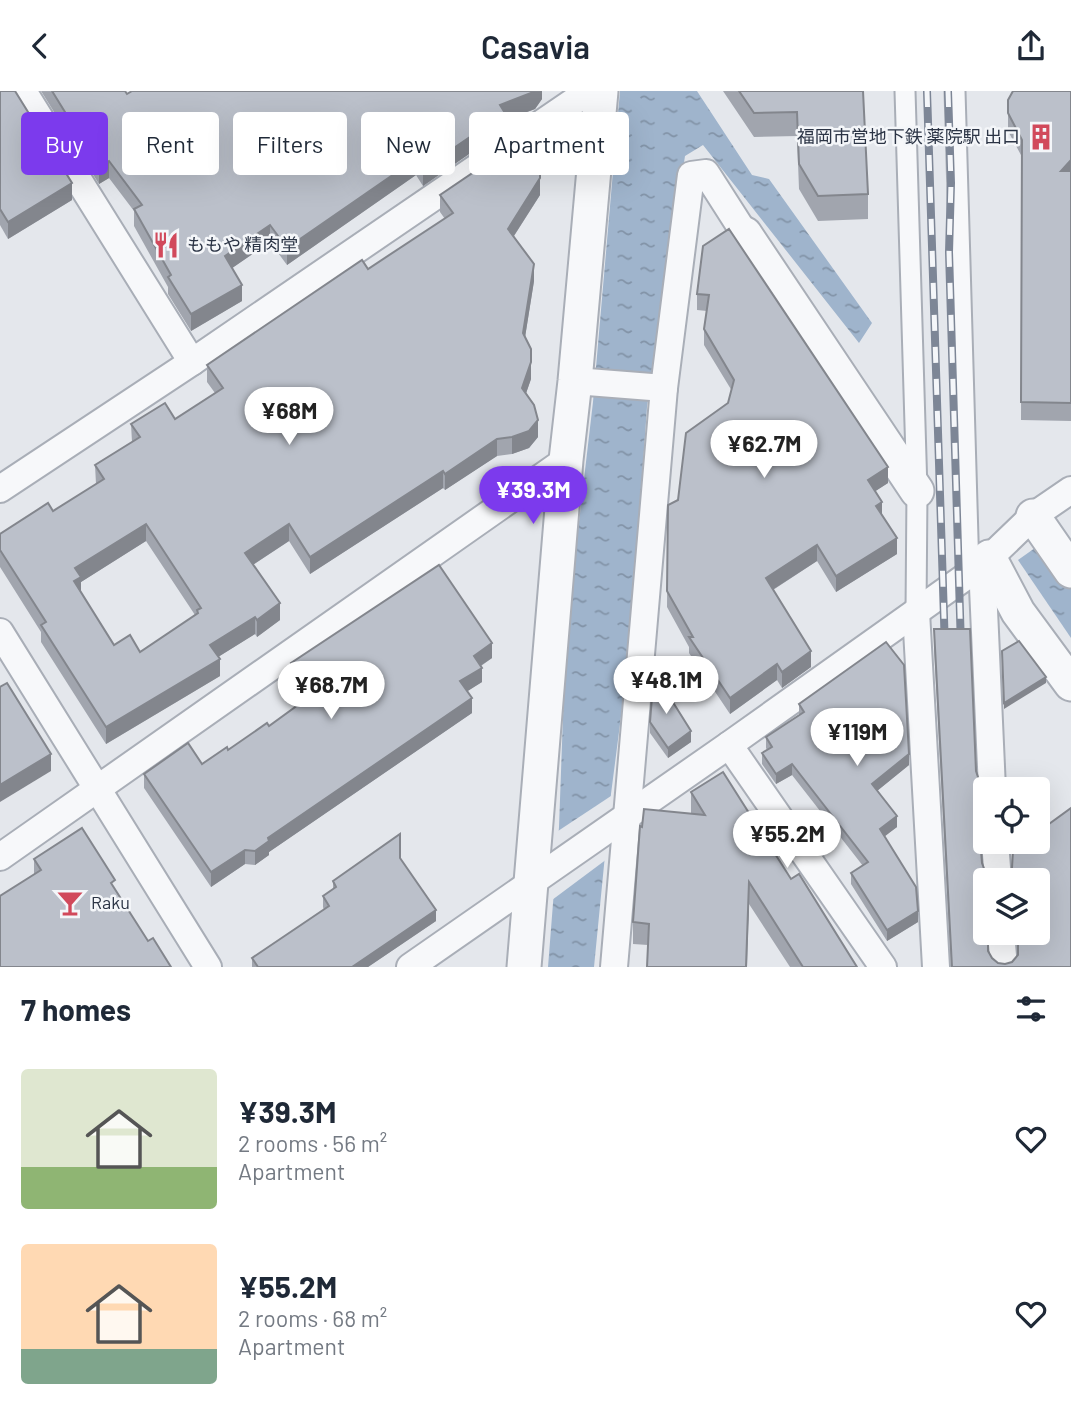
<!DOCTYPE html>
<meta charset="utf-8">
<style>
body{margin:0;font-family:Barlow,"Noto Sans JP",sans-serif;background:#f6f6f7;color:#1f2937;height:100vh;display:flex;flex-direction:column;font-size:26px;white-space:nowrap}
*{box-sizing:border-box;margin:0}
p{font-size:23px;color:#747a83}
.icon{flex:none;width:38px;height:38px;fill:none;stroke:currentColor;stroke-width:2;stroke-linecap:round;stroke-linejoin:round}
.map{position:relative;height:876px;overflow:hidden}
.drawer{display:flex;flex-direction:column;background:#fff;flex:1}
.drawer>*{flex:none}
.guide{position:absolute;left:21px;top:21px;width:700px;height:63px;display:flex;gap:14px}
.tools{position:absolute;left:973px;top:686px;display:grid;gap:14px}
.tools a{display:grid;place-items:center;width:77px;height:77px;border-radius:7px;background:#fff;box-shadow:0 7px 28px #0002;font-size:35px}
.price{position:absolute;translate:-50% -60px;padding:0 16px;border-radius:24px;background:#fff;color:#222;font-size:23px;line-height:46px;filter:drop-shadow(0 2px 4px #0008)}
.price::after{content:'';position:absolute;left:50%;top:42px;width:21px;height:16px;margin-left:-10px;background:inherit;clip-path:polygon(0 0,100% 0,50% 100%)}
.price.on{background:#7c3aed;color:#fff}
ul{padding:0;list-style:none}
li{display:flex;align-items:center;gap:21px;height:175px;padding:0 21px}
li span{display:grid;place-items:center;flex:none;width:196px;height:140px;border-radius:7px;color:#555}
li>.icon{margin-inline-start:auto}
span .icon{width:84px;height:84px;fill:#fffc;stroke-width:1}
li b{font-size:30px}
h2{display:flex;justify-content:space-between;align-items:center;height:84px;padding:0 21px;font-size:30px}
.chip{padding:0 24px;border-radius:7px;background:#fff;box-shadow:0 7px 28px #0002;font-size:24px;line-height:63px}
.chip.on{background:#7c3aed;color:#fff}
header{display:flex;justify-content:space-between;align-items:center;height:91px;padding:0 21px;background:#fff;font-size:32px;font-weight:600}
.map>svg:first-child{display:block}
</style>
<header><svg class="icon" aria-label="back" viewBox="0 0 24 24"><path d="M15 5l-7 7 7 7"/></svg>Casavia<svg class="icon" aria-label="share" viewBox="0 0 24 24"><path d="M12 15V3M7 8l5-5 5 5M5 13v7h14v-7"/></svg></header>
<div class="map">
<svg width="1071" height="876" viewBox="0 0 1071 876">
<defs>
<pattern id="water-ripples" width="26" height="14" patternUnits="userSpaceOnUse" patternTransform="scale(1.75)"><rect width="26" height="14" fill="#9fb4cc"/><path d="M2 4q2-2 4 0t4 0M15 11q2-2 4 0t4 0" fill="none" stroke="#8293a7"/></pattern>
</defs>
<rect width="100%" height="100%" fill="#e4e7ec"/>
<!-- water -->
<g fill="url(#water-ripples)">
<path d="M620,0H697L752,84L769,88L872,232L859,252L703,54L685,65L647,316L631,548L611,703L594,876H548L559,736L566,542L593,311Z"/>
<path d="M1042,452L1071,494V547L1018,469Z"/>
</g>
<!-- pier -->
<path fill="#e4e7ec" d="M614,703L607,768L548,812L555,742Z"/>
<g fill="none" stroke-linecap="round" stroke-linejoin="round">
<!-- pedestrian casing -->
<g stroke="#a9aeb7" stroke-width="23">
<g id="pedestrian">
<path d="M905,0L917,400L916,521"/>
<path d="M955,0L969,482"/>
</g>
</g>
<!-- minor casing -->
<g stroke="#a9aeb7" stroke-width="30">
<g id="minor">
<path d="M23,0L192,271"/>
<path d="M575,290L664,297L691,84L706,82L745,143"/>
<path d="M0,398L192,271L589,0"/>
<path d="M982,474L992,698"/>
<path d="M916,521L936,876"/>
<path d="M0,541L208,876"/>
<path d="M729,654L883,876"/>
<path d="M995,751L998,789"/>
<path d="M0,766L566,369"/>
<path d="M1001,842L1004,876"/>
<path d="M410,876L729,654L982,474L1033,425L1071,399"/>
<path d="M614,876L664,297"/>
</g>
</g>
<!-- tertiary casing -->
<g stroke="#a9aeb7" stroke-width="37">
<g id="tertiary">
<path d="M745,143L917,400"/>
<path d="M1033,425L1071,480"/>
<path d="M989,466L1018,521L1071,593"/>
<path d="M524,876L566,369L575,290L601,0"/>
</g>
</g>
<!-- pedestrian -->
<use href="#pedestrian" stroke="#f7f8fa" stroke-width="19"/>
<!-- minor -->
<use href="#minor" stroke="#f7f8fa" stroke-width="26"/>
<!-- tertiary -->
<use href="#tertiary" stroke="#f7f8fa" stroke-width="33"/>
<!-- rail casing -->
<g stroke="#7d8696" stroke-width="8">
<g id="rail">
<path d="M927,0L945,558"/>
<path d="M948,0L951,92L949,161L961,556"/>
</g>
</g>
<!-- rail -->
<use href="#rail" stroke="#f4f6f9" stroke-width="5" stroke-dasharray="16" stroke-linecap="butt"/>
</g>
<!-- wall -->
<g fill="#a1a5ae" fill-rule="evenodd">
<path d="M0,0L72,109L8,148L0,134Z"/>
<path d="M41,0H125L127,3L542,0V8L535,18L505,29V38L423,95L416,84L287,174L270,151L232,177L242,210L191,240L168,203V196L134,135V120L109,87L99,93Z"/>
<path d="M723,0H863L868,103V128L818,130L799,98L797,45L754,46Z"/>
<path d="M1071,0V330L1021,329L1022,66L1008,40V9Z"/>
<path d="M440,104H540L514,145L534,190L525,246L531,288L526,302L538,346L529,357L512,363L497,365L445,399L443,397L310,483L289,450L253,474L280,529L257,546L255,543L218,566L220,585L106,653L41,551V541L0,476V443L53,420L96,393L95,374L132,351L131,333L175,328L215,302L207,291V274L368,178L445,128L440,121ZM146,450L195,524L140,561L114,554L81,501V491Z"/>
<path d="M703,155L888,392L875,400L882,425L897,463L836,501L817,470L773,499L811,576L782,597L777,589L730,623L689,562V556L667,516L668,414L678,409L728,312L732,300L704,254V238L707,220L697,219V203Z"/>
<path d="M934,538H970L976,680L979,689L988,694V698H985V740L981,744L980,747L982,772L985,780L991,784L999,786L1007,783L1012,777L1013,759L1024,751H1038V741L1071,717V876H951L934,557ZM985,789H1038V842H1017L1018,865L1012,871L1005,873L998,872L992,867L988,860V842H985Z"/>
<path d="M492,567L481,575L482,591L467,600L472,622L269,761V764L255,774L245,773L211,796L144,697V683L202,673L269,635L306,608L291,587V572Z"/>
<path d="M799,613L909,674L877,700L897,736L884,745L918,831L887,850L851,793V782L863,775L792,684L776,693L762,673V662L767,659L766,657V646L799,624Z"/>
<path d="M650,631L691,651L668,667L650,642Z"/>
<path d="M691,701L791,788L857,876H790L749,813L747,876H647L648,854L633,853V831L642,736L691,722Z"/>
<path d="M400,767L436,830L368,876H252V867L324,819L323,816V805L333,798V790Z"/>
<path d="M34,768L115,799L148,850L34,783Z"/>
</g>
<!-- shaded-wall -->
<g fill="#83868d">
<path d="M536,0H542V8L535,18L505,29V38L423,95V78L500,14Z"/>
<path d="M416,68V84L287,174V157Z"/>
<path d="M1071,69V86L1061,80Z"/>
<path d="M109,70V87L99,93V76Z"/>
<path d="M540,87V104L508,154V138Z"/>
<path d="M72,92V109L8,148V131Z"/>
<path d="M270,134V151L225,182V165Z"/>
<path d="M534,173V190L523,259V242Z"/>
<path d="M242,194V210L191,240V223Z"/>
<path d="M531,271V288L522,314V297Z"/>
<path d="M538,329V346L529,357L512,363V346Z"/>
<path d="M497,348V365L445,399V383Z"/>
<path d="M888,376V392L868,405V389Z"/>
<path d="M443,380V397L310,483V466Z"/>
<path d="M882,411V427L876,415Z"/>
<path d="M146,433V450L81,491V503L74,490L75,477Z"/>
<path d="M289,433V450L245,479V462Z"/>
<path d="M897,447V463L836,501V485Z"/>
<path d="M817,454V470L766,503V487Z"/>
<path d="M280,512V529L257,546V529Z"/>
<path d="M255,526V543L210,571V554Z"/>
<path d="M492,552V567L474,579V565Z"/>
<path d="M811,560V576L782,597V581Z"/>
<path d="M220,568V585L106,653V636Z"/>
<path d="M777,573V589L730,623V607Z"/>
<path d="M482,577V591L460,605V590Z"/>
<path d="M1046,586V592L1004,618V612Z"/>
<path d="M472,607V622L269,761V764L255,774V760L268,747Z"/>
<path d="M691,640V651L668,667V657Z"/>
<path d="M51,663V680L0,711V694Z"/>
<path d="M909,663V674L872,704V693Z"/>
<path d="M792,673V684L776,693V683Z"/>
<path d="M985,722V740L981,744L979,752V734L981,725Z"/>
<path d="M897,725V736L880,749V738Z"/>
<path d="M245,759V773L211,796V781Z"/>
<path d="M749,791V813L746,876Z"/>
<path d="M436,819V830L368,876H352Z"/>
<path d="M918,820V831L887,850V839Z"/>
</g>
<!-- building -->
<g fill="#bbc0ca" stroke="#83868d" stroke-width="2" fill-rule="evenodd">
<path d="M0,0H15L72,92L8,131L0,118Z"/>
<path d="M52,0H125L127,3L132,0H536L500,14L505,22L423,78L416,68L287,157L270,134L225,165L242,194L191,223L168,186L171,184L134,118L142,114L109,70L99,76Z"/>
<path d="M739,0H863L868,103L818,105L799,73L797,21L754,22Z"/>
<path d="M1013,0H1071V69L1061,80H1071V312L1021,311L1022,49L1008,22V9Z"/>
<path d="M524,47L540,69V87L508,138L534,173L523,242L531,258V271L522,297L534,314L538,329L529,340L512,346L497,348L445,383L443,380L310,466L289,433L245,462L280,512L257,529L255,526L210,554L220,568L106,636L41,534L46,531L0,459V443L48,412L53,420L104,388L95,374L140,346L131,333L165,312L175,328L223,297L207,274L362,169L368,178L453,122L440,104ZM146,433L201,517L197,519L198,522L140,561L130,544L114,554L74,490L81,486L75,477Z"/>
<path d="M729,138L888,376L868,389L882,411L876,415L897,447L836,485L817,454L766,487L811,560L782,581L777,573L730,607L689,546H693L667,500L668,414L678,409L686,342L728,312L734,289L704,238L709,204L697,203L703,155Z"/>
<path d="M439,474L492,552L474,565L482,577L460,590L472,607L268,747L269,750L255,760L245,759L211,781L144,683L188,652L202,673L227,656L228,659L267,632L269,635L313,603L291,572Z"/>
<path d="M934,538H970L976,680L979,689L988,694V698H985V722L981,725L979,734L982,772L985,780L991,784L999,786L1007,783L1012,777L1013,759L1024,751H1038V741L1071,717V876H952ZM985,789H1038V842H1018V864L1012,871L1005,873L998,872L992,867L988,860V842H985Z"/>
<path d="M1019,550L1046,586L1004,612L1002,560Z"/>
<path d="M886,551L904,574L909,663L872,693L897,725L880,738L916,796L918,820L887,839L851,782L868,771L792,673L776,683L762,662L772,656L766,646L804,621L799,613Z"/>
<path d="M654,581L691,640L668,657L650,631Z"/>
<path d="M7,592L51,663L0,694V596Z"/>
<path d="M723,681L791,788L799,783L857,876H803L749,791L746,876H647L649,833L633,831L640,735L642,736L644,718L705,724L691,701Z"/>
<path d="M82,737L115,789L111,792L148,850L153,847L171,876H0V805L41,779L34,768Z"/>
<path d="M400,743V767L436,819L352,876H258L252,867L329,815L323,805L336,796L333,790Z"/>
</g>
<!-- icons -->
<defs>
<g id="building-bare" transform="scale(2.1)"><path d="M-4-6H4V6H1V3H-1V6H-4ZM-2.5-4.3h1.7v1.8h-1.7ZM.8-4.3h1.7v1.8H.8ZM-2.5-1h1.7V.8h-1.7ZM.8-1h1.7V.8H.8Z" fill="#d1495b" stroke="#f4f6f9" stroke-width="2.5" paint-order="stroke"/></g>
<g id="restaurant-bare" transform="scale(2.1)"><path d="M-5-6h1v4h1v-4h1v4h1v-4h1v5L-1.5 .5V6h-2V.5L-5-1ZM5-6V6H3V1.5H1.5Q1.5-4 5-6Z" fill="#d1495b" stroke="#f4f6f9" stroke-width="2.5" paint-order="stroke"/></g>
<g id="bar-bare" transform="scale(2.1)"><path d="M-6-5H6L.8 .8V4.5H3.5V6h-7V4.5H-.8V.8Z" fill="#d1495b" stroke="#f4f6f9" stroke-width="2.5" paint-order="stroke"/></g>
</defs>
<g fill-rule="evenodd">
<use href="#building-bare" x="1041" y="46"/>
<use href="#restaurant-bare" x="166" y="154"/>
<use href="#bar-bare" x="70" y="812"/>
</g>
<g text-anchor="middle" stroke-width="5" stroke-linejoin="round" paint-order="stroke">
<!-- poi labels -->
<g font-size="18" fill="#2b3445" stroke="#f4f6f9" text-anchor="start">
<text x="1020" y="52" text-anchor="end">福岡市営地下鉄 薬院駅 出口</text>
<text x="187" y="160">ももや 精肉堂</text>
<text x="91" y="818">Raku</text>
</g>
</g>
</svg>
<div class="tools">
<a><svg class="icon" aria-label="locate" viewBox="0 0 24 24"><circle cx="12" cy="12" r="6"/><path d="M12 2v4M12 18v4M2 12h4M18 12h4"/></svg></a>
<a><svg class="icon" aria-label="layers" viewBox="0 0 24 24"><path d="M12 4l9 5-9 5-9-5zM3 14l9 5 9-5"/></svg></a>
</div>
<b class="price" style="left:289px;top:356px">¥68M</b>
<b class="price" style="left:764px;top:389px">¥62.7M</b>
<b class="price on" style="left:533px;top:435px">¥39.3M</b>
<b class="price" style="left:666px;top:625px">¥48.1M</b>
<b class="price" style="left:331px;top:630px">¥68.7M</b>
<b class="price" style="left:857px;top:677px">¥119M</b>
<b class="price" style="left:787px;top:779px">¥55.2M</b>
<div class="guide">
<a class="chip on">Buy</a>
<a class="chip">Rent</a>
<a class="chip">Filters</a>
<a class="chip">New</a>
<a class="chip">Apartment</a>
</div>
</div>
<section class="drawer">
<h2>7 homes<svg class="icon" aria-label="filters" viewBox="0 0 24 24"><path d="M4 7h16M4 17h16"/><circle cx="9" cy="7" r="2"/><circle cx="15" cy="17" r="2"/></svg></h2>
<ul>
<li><span style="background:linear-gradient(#dfe7d0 70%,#8fb573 0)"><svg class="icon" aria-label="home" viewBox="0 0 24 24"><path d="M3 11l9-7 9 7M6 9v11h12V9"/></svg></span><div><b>¥39.3M</b><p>2 rooms · 56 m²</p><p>Apartment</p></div><svg class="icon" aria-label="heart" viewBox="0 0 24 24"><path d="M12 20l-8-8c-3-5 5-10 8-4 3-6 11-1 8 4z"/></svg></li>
<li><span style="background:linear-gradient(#ffd9b3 75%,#7fa58c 0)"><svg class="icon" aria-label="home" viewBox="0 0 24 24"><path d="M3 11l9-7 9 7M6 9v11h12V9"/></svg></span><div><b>¥55.2M</b><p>2 rooms · 68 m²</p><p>Apartment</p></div><svg class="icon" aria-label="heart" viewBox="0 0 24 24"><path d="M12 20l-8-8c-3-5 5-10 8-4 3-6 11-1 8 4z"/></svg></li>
</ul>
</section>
